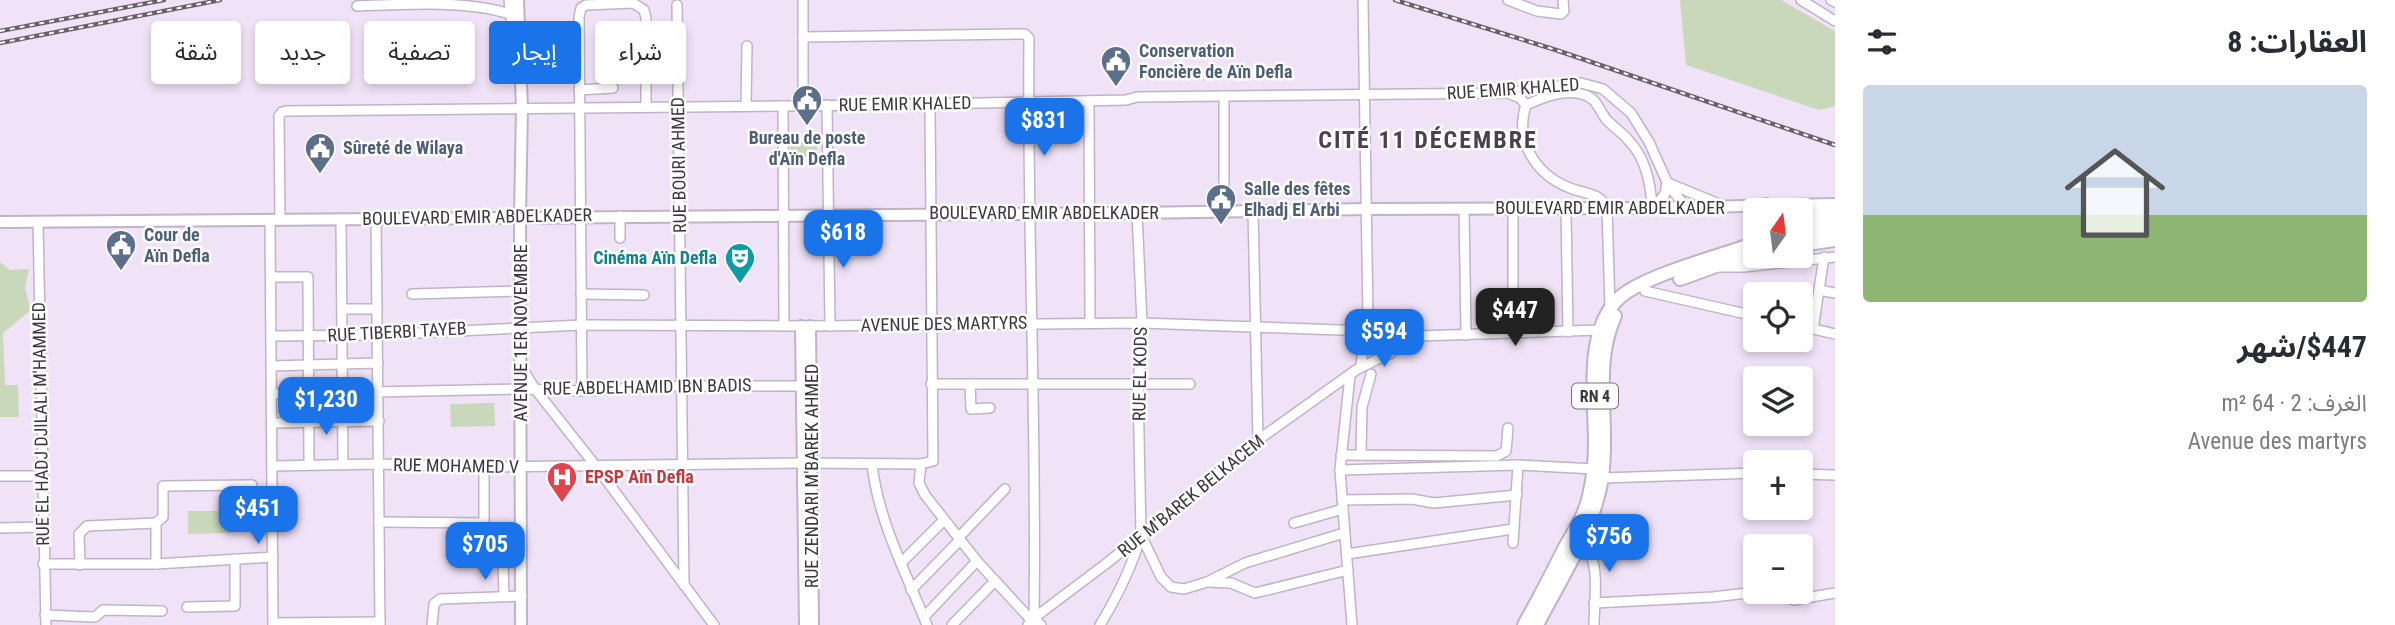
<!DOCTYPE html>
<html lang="ar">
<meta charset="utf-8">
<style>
body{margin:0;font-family:"Roboto Condensed","Noto Sans Arabic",sans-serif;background:#f7f7f7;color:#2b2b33;direction:rtl;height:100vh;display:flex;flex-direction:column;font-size:26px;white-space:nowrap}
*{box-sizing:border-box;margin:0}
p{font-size:23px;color:#7c7c81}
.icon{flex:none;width:38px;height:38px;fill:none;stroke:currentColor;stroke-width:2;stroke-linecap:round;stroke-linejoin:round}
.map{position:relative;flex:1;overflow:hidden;direction:ltr}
.panel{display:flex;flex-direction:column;background:#fff;width:560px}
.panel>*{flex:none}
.hud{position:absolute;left:21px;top:21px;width:665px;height:63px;direction:rtl;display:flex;gap:14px}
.needle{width:46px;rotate:14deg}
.controls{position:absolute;left:1743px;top:198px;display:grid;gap:14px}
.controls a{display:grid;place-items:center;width:70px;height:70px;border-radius:7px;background:#fff;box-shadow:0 4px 10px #0003;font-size:35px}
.price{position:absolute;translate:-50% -60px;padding:0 16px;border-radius:14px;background:#1a73e8;color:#fff;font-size:23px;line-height:46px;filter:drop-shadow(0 2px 4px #0008)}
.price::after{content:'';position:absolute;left:50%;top:42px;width:21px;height:16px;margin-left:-10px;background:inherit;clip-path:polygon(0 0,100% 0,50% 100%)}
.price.current{background:#222;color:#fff}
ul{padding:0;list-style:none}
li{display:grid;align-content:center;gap:14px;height:371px;padding:0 28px}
li span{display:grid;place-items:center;height:217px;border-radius:7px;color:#555}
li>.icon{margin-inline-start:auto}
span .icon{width:126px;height:126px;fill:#fffc;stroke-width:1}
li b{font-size:30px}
h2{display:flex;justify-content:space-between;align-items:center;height:84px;padding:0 28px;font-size:30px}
.pill{padding:0 24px;border-radius:7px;background:#fff;box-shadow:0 4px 10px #0003;font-size:24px;line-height:63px}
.pill.current{background:#1a73e8;color:#fff}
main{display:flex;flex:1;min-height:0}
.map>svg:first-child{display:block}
</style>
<main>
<section class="panel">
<h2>العقارات: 8<svg class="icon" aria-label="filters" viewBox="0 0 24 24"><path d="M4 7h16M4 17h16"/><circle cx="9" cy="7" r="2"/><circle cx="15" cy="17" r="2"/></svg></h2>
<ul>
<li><span style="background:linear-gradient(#c9d6e8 60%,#8fb573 0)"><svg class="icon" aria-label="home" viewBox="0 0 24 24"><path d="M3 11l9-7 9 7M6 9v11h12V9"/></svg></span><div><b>$447/شهر</b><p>الغرف: 2 · 64 m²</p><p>Avenue des martyrs</p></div></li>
</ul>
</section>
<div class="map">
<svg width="1835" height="625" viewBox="0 0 1835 625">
<rect width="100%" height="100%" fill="#f1e3f7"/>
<!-- green -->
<g fill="#c9d7ba">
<path d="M1680,0H1781L1835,31V106L1819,110L1686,65Z"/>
<rect x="790" y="142" width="27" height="15"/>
<path d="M0,262L10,270L29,269L25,288L31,310L3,333L5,385H18L19,417H0Z"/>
<path d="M494,403L495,426L451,427L450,404Z"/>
<path d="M188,511H231V533L188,534Z"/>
</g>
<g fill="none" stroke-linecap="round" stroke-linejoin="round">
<!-- minor casing -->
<g stroke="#c1b3c6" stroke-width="12">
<g id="minor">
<path d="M509,0L513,34L518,47"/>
<path d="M803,0V106"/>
<path d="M1508,0L1537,11L1561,14L1564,11L1563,0"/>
<path d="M1801,0L1835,21"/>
<path d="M1831,0L1835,2"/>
<path d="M677,5L684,585"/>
<path d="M357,6C404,4 467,0 510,14"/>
<path d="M803,37L1025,34L1029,38C1027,231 1037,424 1034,618L1041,625"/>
<path d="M579,90L613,88"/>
<path d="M1510,94L1520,98L1526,105C1514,141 1536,175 1570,188C1585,194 1599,192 1607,208L1610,308"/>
<path d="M1224,96V210"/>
<path d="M1089,101L1090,323"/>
<path d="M827,105L830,326"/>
<path d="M1526,105C1544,97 1565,88 1585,95C1597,99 1599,110 1606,119C1613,127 1623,133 1630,142C1646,159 1651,186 1652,208"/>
<path d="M746,106L747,46"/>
<path d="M783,106L784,326"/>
<path d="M1668,183L1726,207"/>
<path d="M1654,208L1665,194L1667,182"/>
<path d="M1464,209L1466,335"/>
<path d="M1566,209L1568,332"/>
<path d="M1253,210L1258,440"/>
<path d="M280,219L279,116L282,112L286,111L878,105L1126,100L1137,97L1508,93L1581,83L1603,89L1631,113L1649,142L1667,182L1685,207"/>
<path d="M341,219L343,465"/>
<path d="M376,219L380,625"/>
<path d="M270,220L273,625"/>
<path d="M38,222L46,625"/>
<path d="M620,238V216"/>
<path d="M1719,267H1744L1835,257"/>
<path d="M272,277H308L309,465"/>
<path d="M1819,290L1835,293"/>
<path d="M1645,291L1755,316"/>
<path d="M412,294L520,291"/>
<path d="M581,294L644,295"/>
<path d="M343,309H377"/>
<path d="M1801,326L1835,334"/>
<path d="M1813,329L1824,257"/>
<path d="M1513,333V208"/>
<path d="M273,336L377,335L582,325L810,326L1142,323L1367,331L1382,337"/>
<circle cx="1385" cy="346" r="9"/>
<path d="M1388,337L1599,330"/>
<path d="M1393,348L1419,339"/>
<path d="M1361,364L1368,319L1363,0"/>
<path d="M272,366L378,363"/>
<path d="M521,366L535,389L595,465L714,625"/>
<path d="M1350,375L1340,470L1352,625"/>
<path d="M931,384H1190"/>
<path d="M970,384L971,409L990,408"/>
<path d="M582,391L579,17L581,8L586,5L633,3L644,10L646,18V106"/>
<path d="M273,394L521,389L582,391L681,386H806"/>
<path d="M273,423L379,421"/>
<path d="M1341,455L1497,456L1506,451L1508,428"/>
<path d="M1361,455L1362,407L1371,374"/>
<path d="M872,464C878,520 906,573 927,625"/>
<path d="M921,464L919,483L925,495L977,561L1032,621"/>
<path d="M273,466L378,464L484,467L803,463L921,464L933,461L930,104"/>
<path d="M484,467V539L487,547L503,564L504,596"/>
<path d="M1340,470L1518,465L1594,469"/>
<path d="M1801,474L1835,475"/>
<path d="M0,476H42"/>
<path d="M1602,478L1755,473"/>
<path d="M1342,500L1412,499L1434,503L1517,495"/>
<path d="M379,522L484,523"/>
<path d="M1294,523L1343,509"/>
<path d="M0,528L43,527"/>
<path d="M1141,535L1161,577L1171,587L1184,589L1207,582L1245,563L1344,533"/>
<path d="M1581,539C1602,560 1594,598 1594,625"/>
<path d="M1513,543L1518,465"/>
<path d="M1347,554L1513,529"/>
<path d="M901,563L944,520"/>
<path d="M43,564H156L273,557"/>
<path d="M156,564V523L163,517V486L252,485"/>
<path d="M80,565L79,534L87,526L156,523"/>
<path d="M1208,582L1231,583L1255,593L1348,570"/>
<path d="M911,590L957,543L959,537L1005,489"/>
<path d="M1594,603L1713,597L1756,592L1771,593L1794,600L1835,593"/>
<path d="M187,607L235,606V559"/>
<path d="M45,615L95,617L103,610L162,611"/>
<path d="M924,617L977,561"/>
<path d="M273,623L380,622"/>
<path d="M432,625L434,604L440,599L522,596"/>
<path d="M952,625L995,581"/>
<path d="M1028,625L1034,618L1107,563L1258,440L1356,370L1386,355"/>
<path d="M1100,625C1117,597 1132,567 1141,535L1138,385L1142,323L1137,213"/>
</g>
</g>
<!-- major casing -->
<g stroke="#c1b3c6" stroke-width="14">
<g id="major">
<path d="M518,0L522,108L520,216L521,625"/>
<path d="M0,222L1137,213L1367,209L1652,208L1835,204"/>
<path d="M801,326L805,625"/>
<path d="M810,326L813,625"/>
</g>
</g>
<!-- highway casing -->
<g stroke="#c1b3c6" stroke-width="16">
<g id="highway">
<path d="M1766,205L1769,210"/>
<path d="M1801,218L1835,212"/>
<path d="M1801,227L1835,222"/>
<path d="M1801,237L1835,232"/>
<path d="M1801,245L1835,240"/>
<path d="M1680,279L1755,252"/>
<path d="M1524,625C1538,600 1551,575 1564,549C1573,533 1585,515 1589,496C1593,479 1595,461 1595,443C1595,400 1584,333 1618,299C1641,276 1721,256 1755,243"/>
<path d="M1537,625C1560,580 1595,527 1602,477C1610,424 1592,366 1615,316"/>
</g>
</g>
<!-- minor -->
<use href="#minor" stroke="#fff" stroke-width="9"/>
<!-- major -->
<use href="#major" stroke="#fff" stroke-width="10"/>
<!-- highway -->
<use href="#highway" stroke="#fff" stroke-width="12"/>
<!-- rail casing -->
<g stroke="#68606b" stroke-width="4.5">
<g id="rail">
<path d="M1395,0L1556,50L1835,145"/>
<path d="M0,31L164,0"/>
<path d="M0,43L220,0"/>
</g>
</g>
<!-- rail -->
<use href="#rail" stroke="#fff" stroke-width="2" stroke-dasharray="5" stroke-linecap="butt"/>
</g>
<!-- icons -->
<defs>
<g id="civic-pin" transform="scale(1.575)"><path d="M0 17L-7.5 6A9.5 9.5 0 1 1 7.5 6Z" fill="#5c6f8a" stroke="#fff"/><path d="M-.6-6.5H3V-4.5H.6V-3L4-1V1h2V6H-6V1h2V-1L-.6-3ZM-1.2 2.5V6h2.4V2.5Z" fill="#fff"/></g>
<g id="theatre-pin" transform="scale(1.575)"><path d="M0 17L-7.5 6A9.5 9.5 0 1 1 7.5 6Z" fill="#0f9aa8" stroke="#fff"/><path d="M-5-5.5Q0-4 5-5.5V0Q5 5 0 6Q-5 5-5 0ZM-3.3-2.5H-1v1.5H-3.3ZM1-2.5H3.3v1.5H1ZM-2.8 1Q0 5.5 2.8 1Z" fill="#fff"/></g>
<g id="hospital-pin" transform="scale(1.575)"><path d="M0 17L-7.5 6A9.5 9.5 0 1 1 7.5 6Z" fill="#e0444e" stroke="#fff"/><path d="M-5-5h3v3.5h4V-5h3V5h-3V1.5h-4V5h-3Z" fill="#fff"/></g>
</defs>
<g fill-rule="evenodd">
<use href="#civic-pin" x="1116" y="61"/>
<use href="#civic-pin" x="807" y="100"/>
<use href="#civic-pin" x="320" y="148"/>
<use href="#civic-pin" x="1221" y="199"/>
<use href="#civic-pin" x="121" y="245"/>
<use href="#theatre-pin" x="740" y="258"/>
<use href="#hospital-pin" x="562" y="477"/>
</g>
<g text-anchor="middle" stroke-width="5" stroke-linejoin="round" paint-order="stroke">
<!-- shield labels -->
<rect fill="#fff" stroke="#767378" stroke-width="2" x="1572" y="383.5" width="46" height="25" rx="5"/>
<g font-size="16" font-weight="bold" fill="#3c373e">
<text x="1595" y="402">RN 4</text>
</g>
<!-- service labels -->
<g font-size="18" font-weight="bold" fill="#4e5e75" stroke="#fff" text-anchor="start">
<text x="1139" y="57">Conservation<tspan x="1139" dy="21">Foncière de Aïn Defla</tspan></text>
<text x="807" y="144" text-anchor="middle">Bureau de poste<tspan x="807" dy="21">d'Aïn Defla</tspan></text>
<text x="343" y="154">Sûreté de Wilaya</text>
<text x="1244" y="195">Salle des fêtes<tspan x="1244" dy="21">Elhadj El Arbi</tspan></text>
<text x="144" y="241">Cour de<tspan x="144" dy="21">Aïn Defla</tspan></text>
</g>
<!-- street labels -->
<g font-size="18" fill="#3c373e" stroke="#fff">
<text transform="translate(1513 89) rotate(-4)" y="6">RUE EMIR KHALED</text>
<text transform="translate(905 104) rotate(-1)" y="6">RUE EMIR KHALED</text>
<text transform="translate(679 165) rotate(-91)" y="6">RUE BOURI AHMED</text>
<text x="1610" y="214">BOULEVARD EMIR ABDELKADER</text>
<text x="1044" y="219">BOULEVARD EMIR ABDELKADER</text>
<text transform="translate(477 217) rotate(-1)" y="6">BOULEVARD EMIR ABDELKADER</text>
<text transform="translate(944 324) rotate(-1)" y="6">AVENUE DES MARTYRS</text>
<text transform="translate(397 332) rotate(-3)" y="6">RUE TIBERBI TAYEB</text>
<text transform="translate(521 333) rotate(-90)" y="6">AVENUE 1ER NOVEMBRE</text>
<text transform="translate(1140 374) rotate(-89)" y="6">RUE EL KODS</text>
<text transform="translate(647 387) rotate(-1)" y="6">RUE ABDELHAMID IBN BADIS</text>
<text transform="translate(41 424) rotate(-91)" y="6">RUE EL HADJ DJILALI M'HAMMED</text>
<text transform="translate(456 466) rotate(1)" y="6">RUE MOHAMED V</text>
<text transform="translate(812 476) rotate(-90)" y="6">RUE ZENDARI M'BAREK AHMED</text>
<text transform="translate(1191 496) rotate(-39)" y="6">RUE M'BAREK BELKACEM</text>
</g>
<!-- culture labels -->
<g font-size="18" font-weight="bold" fill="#0d838f" stroke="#fff" text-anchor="end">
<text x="717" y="264">Cinéma Aïn Defla</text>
</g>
<!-- health labels -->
<g font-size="18" font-weight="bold" fill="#be3a42" stroke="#fff" text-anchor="start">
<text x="585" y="483">EPSP Aïn Defla</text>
</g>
<!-- district labels -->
<g font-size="24" font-weight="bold" letter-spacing="2" fill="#4b4050" stroke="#fff">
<text x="1428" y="148">CITÉ 11 DÉCEMBRE</text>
</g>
</g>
</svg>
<div class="controls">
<a><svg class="needle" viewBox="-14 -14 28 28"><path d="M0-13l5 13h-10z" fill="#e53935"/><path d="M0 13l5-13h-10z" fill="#7c7c81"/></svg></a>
<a><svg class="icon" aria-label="locate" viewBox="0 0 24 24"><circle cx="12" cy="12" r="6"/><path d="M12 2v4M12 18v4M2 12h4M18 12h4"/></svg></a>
<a><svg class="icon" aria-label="layers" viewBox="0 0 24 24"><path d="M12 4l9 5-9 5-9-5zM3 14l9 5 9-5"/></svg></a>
<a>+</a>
<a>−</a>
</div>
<b class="price" style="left:1044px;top:158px">$831</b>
<b class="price" style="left:843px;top:270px">$618</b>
<b class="price current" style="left:1515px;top:348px">$447</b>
<b class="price" style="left:1384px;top:369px">$594</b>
<b class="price" style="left:326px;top:437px">$1,230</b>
<b class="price" style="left:258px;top:546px">$451</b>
<b class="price" style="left:1609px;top:574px">$756</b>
<b class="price" style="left:485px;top:582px">$705</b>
<div class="hud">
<a class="pill">شراء</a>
<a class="pill current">إيجار</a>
<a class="pill">تصفية</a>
<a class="pill">جديد</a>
<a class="pill">شقة</a>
</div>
</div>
</main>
